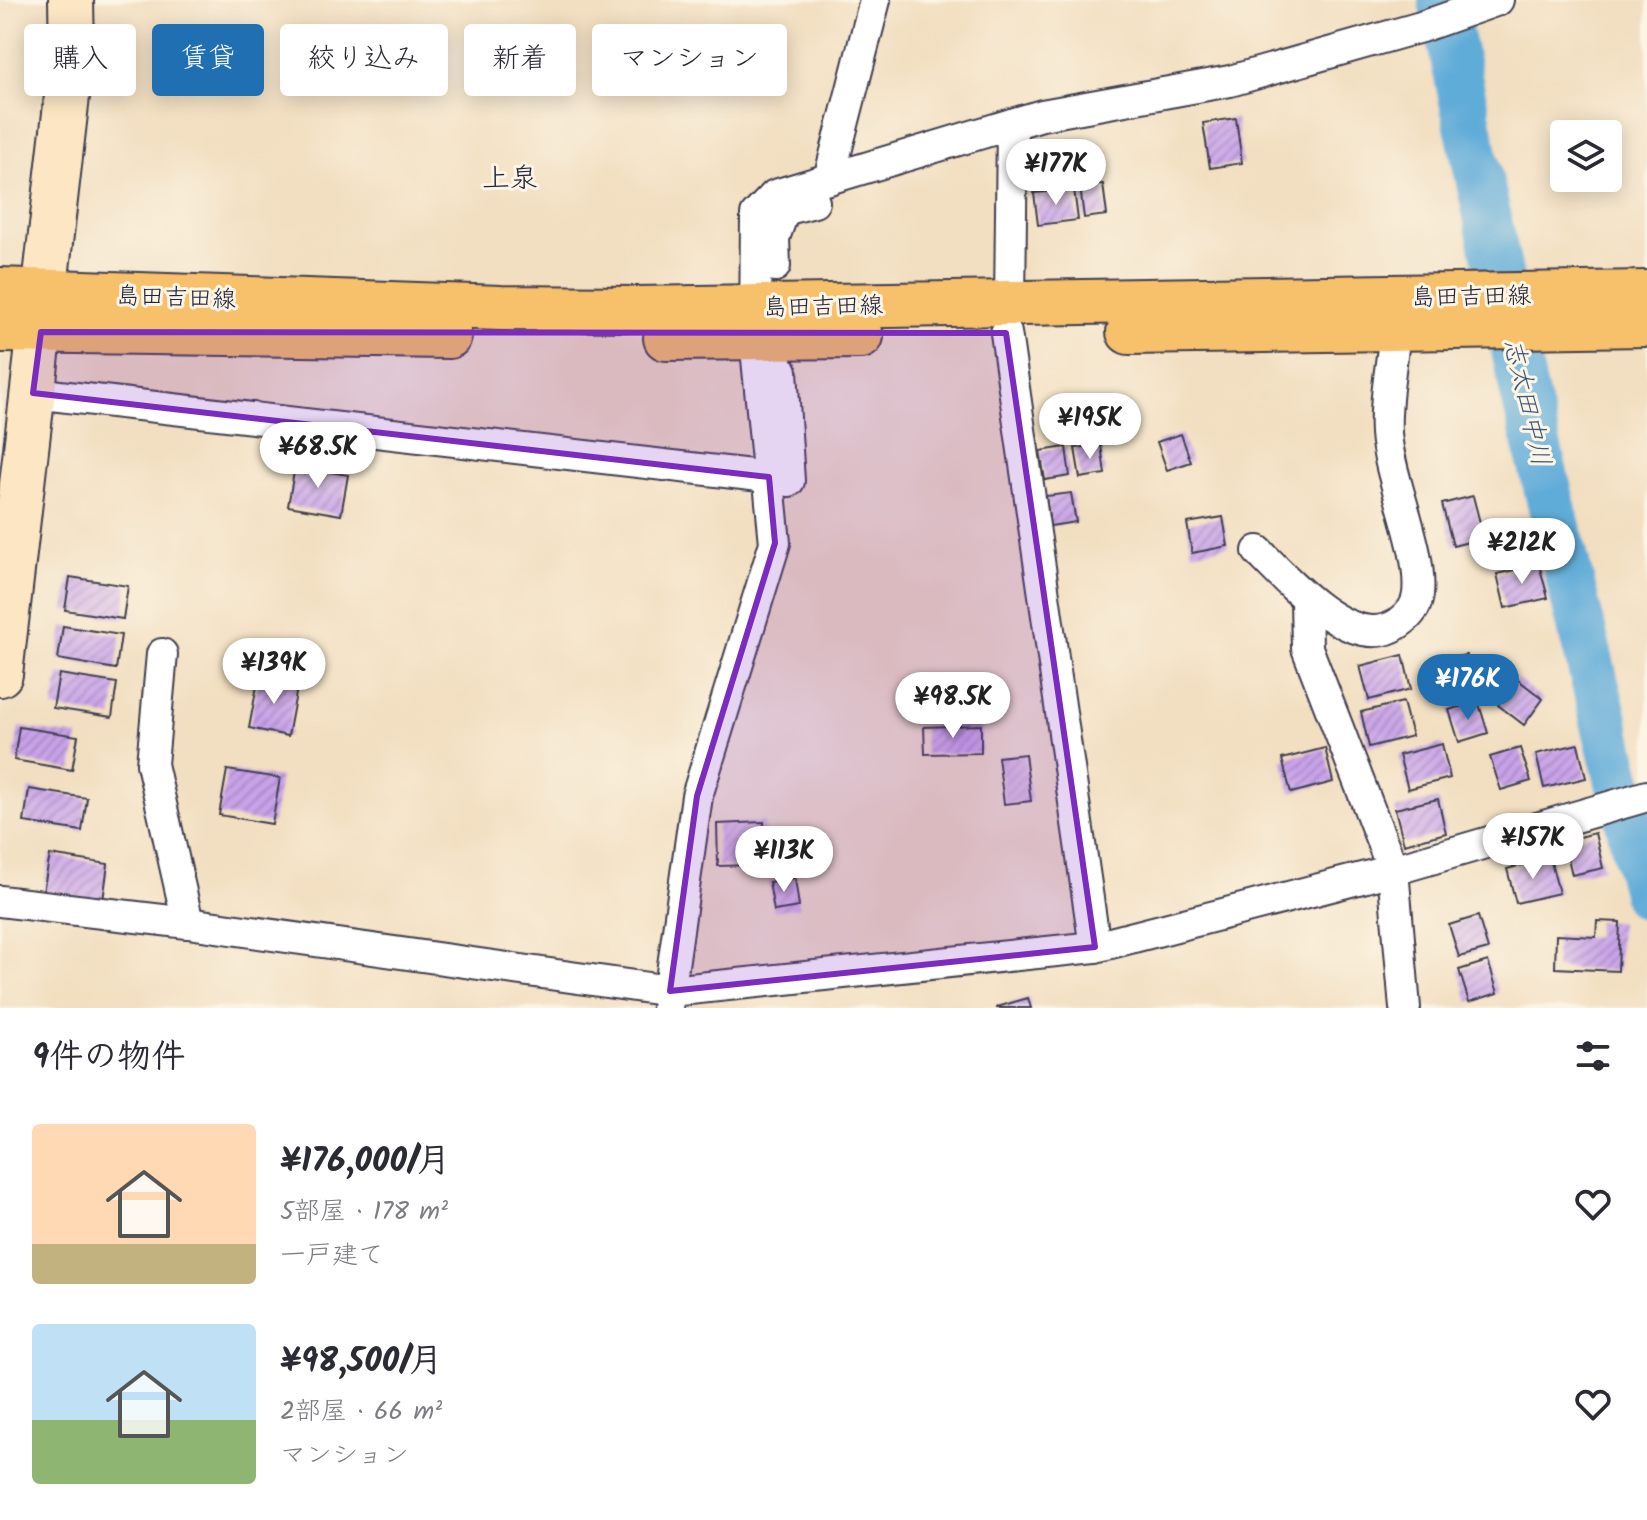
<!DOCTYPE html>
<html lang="ja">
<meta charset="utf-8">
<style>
body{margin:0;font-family:Kalam,"Klee One",sans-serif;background:#f7f7f7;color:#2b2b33;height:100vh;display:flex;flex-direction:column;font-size:30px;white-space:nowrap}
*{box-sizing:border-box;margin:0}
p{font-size:26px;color:#7c7c81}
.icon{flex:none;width:44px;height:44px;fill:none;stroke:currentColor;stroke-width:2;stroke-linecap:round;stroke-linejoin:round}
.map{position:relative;height:1008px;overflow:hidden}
.sheet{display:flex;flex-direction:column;background:#fff;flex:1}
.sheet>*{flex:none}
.guide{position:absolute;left:24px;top:24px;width:800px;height:72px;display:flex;gap:16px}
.fabs{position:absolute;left:1550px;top:120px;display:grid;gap:16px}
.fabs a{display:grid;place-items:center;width:72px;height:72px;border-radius:8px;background:#fff;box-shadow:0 4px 20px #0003;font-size:40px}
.price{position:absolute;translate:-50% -68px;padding:0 18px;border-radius:28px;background:#fff;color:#222;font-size:26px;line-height:52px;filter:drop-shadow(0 2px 4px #0008)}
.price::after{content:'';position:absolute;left:50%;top:48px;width:24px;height:18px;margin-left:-12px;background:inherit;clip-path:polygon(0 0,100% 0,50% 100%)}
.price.selected{background:#1f6fb2;color:#fff}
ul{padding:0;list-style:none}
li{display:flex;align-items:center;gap:24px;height:200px;padding:0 32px}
li span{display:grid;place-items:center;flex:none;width:224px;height:160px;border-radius:8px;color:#555}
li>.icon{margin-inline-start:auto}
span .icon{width:96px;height:96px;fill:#fffc;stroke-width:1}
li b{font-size:34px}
h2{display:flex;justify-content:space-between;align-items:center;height:96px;padding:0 32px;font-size:34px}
.pill{padding:0 28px;border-radius:8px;background:#fff;box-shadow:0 4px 20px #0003;font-size:28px;line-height:72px}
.pill.selected{background:#1f6fb2;color:#fff}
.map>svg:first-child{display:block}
</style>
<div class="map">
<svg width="1647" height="1008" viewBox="0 0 1647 1008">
<defs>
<pattern id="building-hatch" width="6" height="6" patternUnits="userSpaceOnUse" patternTransform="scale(2)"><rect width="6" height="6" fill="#c9a3e9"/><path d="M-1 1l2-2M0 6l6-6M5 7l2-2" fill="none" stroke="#a384be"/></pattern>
</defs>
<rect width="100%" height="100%" fill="#fcf5e5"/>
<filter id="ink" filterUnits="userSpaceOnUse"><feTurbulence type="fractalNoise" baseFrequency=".0125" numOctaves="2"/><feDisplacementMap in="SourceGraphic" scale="16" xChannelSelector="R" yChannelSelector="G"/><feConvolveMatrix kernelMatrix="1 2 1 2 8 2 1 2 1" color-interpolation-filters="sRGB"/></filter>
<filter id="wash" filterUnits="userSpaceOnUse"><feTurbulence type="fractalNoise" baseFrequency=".006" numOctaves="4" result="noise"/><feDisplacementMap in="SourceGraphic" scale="32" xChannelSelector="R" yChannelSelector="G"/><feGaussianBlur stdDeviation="1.8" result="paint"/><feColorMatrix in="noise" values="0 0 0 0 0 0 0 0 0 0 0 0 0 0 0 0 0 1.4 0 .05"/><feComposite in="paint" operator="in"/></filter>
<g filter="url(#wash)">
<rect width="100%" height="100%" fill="#f2dec0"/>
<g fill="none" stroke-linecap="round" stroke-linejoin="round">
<!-- river -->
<path stroke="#60acd9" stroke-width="48" d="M1442,0L1523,388L1647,896"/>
</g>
<g id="blocks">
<!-- building -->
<g fill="url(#building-hatch)">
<path d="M1236,118L1242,163L1210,168L1203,123Z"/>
<path d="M1103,184L1107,215L1084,218L1080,186Z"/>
<path d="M1074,189L1078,220L1038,225L1034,193Z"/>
<path d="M1181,434L1191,462L1167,470L1157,442Z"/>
<path d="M1101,445L1105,474L1080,478L1075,448Z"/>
<path d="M1066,447L1070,476L1045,480L1040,451Z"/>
<path d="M295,466L348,475L341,515L288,506Z"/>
<path d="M1071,493L1076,522L1050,526L1046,496Z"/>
<path d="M1473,496L1484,538L1453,546L1442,504Z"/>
<path d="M1223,517L1228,546L1192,553L1187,523Z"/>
<path d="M1539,564L1548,598L1505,608L1497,574Z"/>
<path d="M70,577L128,586L123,619L65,610Z"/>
<path d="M63,626L121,635L116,669L58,659Z"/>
<path d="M1403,655L1411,689L1369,700L1360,666Z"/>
<path d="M1466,655L1475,685L1445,694L1436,661Z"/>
<path d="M59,674L117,683L112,717L53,708Z"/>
<path d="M259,675L298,683L288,736L249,728Z"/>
<path d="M1517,679L1543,699L1524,725L1498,705Z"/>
<path d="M1478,701L1488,733L1459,742L1449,710Z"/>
<path d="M1403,702L1412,736L1369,747L1361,712Z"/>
<path d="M981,725V753L925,754L924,727Z"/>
<path d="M19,727L78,736L72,770L14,760Z"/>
<path d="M1442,744L1450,778L1408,789L1399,755Z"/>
<path d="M1578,744L1586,778L1544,788L1536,754Z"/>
<path d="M1325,748L1333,782L1291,793L1282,759Z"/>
<path d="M1520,748L1531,781L1501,790L1490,757Z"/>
<path d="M1025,754L1031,801L1004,804L998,757Z"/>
<path d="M227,770L280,778L272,824L219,815Z"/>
<path d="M29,789L87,798L82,831L24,822Z"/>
<path d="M1438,799L1446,833L1404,844L1395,809Z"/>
<path d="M764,822L765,842H793L794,864L718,866L717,824Z"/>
<path d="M1595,833L1603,868L1572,875L1564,841Z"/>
<path d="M50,855L108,864L103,901L43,892Z"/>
<path d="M1550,858L1559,893L1516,903L1507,869Z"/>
<path d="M795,878L799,907L774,911L769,882Z"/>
<path d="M1478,916L1488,949L1459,957L1449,925Z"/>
<path d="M1597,921L1620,922L1618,971L1555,968L1556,935L1596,937Z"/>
<path d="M1488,961L1498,993L1469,1002L1459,970Z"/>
<path d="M1028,998L1031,1008H997V1007Z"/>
</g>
</g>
</g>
<g filter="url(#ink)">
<use href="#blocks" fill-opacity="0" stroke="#413e4f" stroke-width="2"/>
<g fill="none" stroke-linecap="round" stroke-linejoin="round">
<!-- street casing -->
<g stroke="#413e4f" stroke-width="34">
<g id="street">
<path d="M829,179L875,0"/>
<path d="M775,266L774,238L784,210L814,202"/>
<path d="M1010,304L1012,124"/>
<path d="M1006,333L1095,947"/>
<path d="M782,371L789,481"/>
<path d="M33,393L769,477"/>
<path d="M1258,551C1286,579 1353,656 1399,623C1409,616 1417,607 1418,594C1423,551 1389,479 1386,433C1384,400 1392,363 1395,330"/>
<path d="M1306,600L1307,648L1393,870L1405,1008"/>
<path d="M162,654L152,764L188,923"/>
<path d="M0,901L188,923L670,991L1095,947L1393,870L1647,796"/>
<path d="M667,1008L697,796L775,543L755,338L756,215L775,195L1042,115L1230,81L1421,27L1498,0"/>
</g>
</g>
<!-- secondary casing -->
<g stroke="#413e4f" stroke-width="48">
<path id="secondary" d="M0,674L72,53L71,0"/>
</g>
<!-- primary casing -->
<g stroke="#413e4f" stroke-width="48">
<g id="primary">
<path d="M0,290L501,308L636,309L1647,293"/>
<path d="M0,330L449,336"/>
<path d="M1129,332L1647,324"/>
<path d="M666,338L861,336"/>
</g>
</g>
<!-- street -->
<use href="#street" stroke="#fff" stroke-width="30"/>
<!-- secondary -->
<use href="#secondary" stroke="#fce6c4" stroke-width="44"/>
<!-- primary -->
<use href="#primary" stroke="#f7c06b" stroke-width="44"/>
</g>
</g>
<!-- marked area -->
<path fill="#7b2cbf" fill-opacity="0.2" stroke="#7b2cbf" stroke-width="6" stroke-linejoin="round" d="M41,332L1006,333L1095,947L670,991L697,796L775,543L769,477L33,393Z"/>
<g text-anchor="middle" stroke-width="6" stroke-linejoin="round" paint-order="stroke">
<!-- street labels -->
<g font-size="24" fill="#22223b" stroke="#fcf5e5">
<text transform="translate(1471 296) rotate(-1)" y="8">島田吉田線</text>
<text transform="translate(176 297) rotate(2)" y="8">島田吉田線</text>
<text transform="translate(823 306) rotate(-1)" y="8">島田吉田線</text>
</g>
<!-- water labels -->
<g font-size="26" font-style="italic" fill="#3b597a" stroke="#fcf5e5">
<text transform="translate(1528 402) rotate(77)" y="9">志太田中川</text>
</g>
<!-- quarter labels -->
<g font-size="28" fill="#22223b" stroke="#fcf5e5">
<text x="510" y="187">上泉</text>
</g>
</g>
</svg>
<div class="fabs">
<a><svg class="icon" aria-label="layers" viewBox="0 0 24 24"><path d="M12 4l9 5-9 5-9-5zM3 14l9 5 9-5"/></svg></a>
</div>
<b class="price" style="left:1056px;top:207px">¥177K</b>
<b class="price" style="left:1090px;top:461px">¥195K</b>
<b class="price" style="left:318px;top:490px">¥68.5K</b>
<b class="price" style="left:1522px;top:586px">¥212K</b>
<b class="price" style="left:274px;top:706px">¥139K</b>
<b class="price selected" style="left:1468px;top:722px">¥176K</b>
<b class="price" style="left:953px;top:740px">¥98.5K</b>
<b class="price" style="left:1533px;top:881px">¥157K</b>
<b class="price" style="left:784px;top:894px">¥113K</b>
<div class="guide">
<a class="pill">購入</a>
<a class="pill selected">賃貸</a>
<a class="pill">絞り込み</a>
<a class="pill">新着</a>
<a class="pill">マンション</a>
</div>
</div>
<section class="sheet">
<h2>9件の物件<svg class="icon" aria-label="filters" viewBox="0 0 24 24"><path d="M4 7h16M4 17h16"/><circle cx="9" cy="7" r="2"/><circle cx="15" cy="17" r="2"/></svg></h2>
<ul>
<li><span style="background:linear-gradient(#ffd9b3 75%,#c2b280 0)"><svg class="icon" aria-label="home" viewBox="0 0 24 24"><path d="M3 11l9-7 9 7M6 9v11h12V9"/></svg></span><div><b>¥176,000/月</b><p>5部屋 · 178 m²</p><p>一戸建て</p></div><svg class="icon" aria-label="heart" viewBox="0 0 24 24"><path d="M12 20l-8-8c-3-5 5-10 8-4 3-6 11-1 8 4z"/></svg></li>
<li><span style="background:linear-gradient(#bfe0f5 60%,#8fb573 0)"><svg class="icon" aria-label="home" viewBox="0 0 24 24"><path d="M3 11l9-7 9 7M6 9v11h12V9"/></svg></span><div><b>¥98,500/月</b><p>2部屋 · 66 m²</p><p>マンション</p></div><svg class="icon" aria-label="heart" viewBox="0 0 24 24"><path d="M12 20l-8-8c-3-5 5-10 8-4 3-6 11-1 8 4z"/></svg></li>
</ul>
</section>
